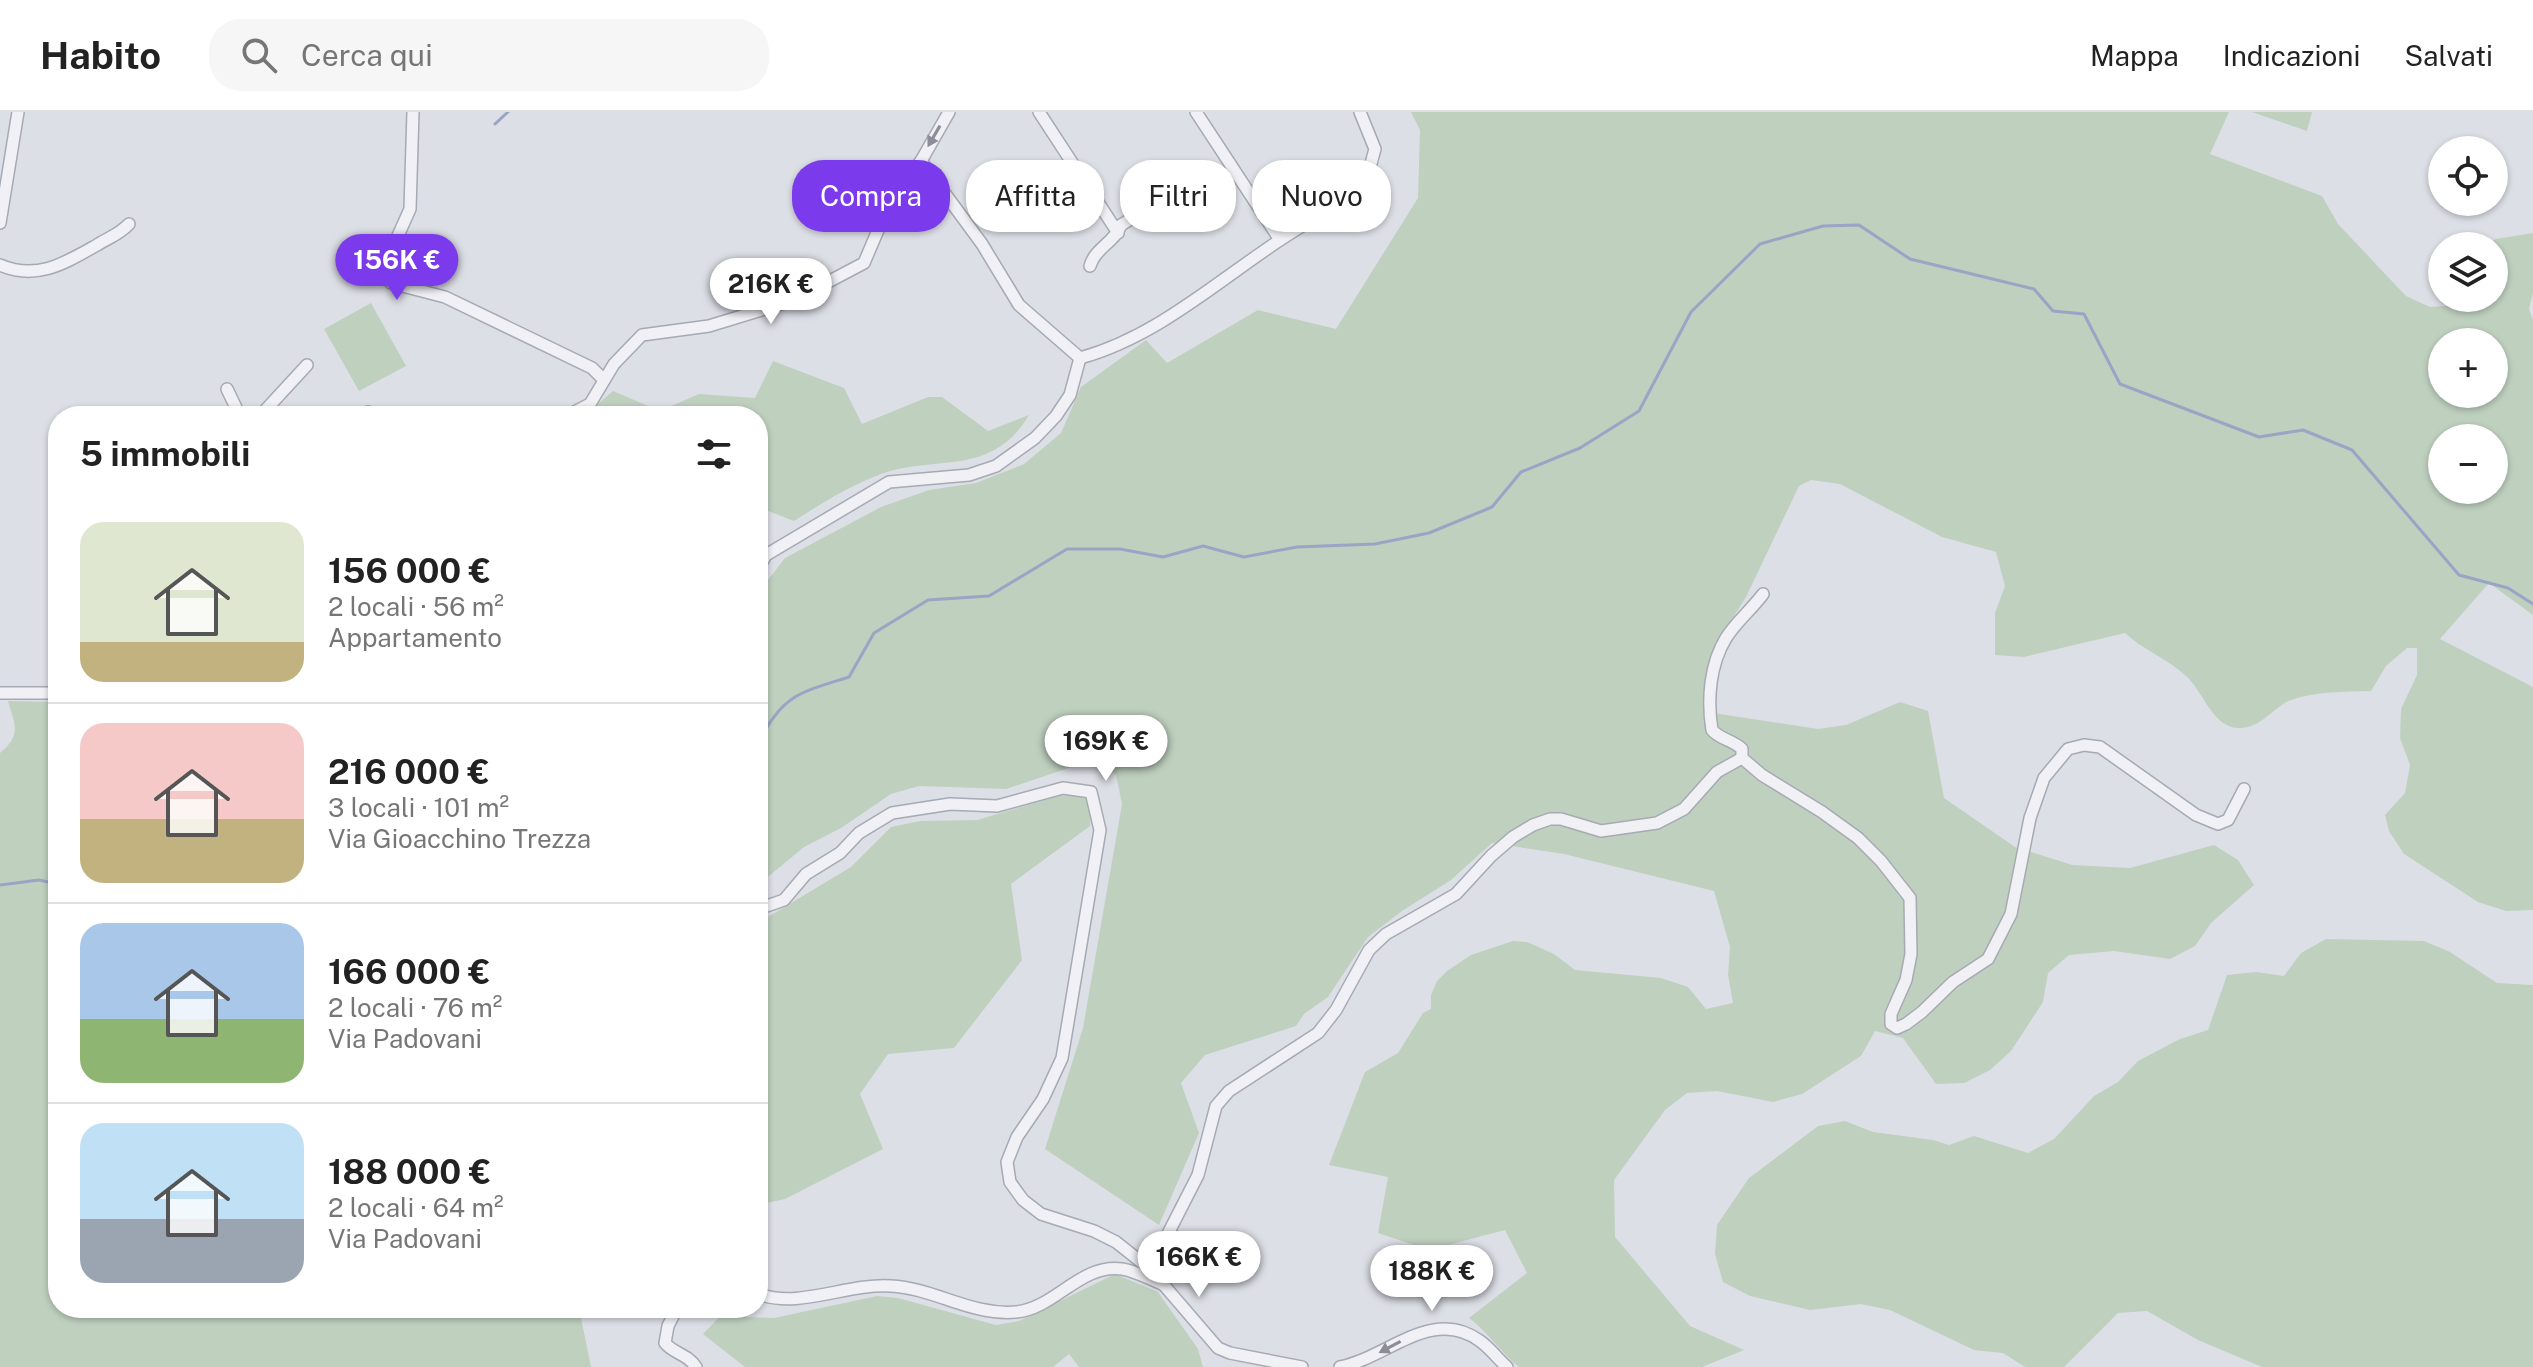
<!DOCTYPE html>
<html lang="it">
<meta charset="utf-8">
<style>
body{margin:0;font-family:"Public Sans",sans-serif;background:#f6f6f6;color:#222;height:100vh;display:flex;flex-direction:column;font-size:30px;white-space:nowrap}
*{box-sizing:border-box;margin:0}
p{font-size:26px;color:#767676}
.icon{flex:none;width:44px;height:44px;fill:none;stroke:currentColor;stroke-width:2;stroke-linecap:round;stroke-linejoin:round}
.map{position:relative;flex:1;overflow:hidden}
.details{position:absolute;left:48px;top:294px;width:720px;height:912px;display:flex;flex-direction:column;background:#fff;border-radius:32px;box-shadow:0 2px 6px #0004}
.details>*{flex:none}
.guide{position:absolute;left:792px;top:48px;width:760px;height:72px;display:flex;gap:16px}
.controls{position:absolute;left:2428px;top:24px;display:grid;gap:16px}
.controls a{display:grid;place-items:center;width:80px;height:80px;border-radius:50%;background:#fff;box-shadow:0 2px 6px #0004;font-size:40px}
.price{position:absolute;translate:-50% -68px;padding:0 18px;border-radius:28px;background:#fff;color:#222;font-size:26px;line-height:52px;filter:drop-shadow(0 2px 4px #0008)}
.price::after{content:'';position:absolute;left:50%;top:48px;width:24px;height:18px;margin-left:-12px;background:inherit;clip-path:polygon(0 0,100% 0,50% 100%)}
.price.active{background:#7c3aed;color:#fff}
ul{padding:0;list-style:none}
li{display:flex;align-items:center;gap:24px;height:200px;padding:0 32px}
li+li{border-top:2px solid #e0e0e0}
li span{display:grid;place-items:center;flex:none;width:224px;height:160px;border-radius:24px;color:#555}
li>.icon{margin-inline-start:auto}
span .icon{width:96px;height:96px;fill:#fffc;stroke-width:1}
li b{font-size:34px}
h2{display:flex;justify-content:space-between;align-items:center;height:96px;padding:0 32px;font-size:34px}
.chip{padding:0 28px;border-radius:32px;background:#fff;box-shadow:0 2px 6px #0004;font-size:28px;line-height:72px}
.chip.active{background:#7c3aed;color:#fff}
header{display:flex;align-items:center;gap:48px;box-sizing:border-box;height:112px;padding:0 40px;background:#fff;border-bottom:2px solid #e0e0e0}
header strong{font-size:38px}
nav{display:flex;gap:44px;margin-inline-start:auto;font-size:28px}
.search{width:560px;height:72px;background:#f6f6f6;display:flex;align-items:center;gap:20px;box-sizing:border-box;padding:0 28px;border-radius:32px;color:#767676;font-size:30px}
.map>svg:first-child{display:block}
</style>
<header>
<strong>Habito</strong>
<div class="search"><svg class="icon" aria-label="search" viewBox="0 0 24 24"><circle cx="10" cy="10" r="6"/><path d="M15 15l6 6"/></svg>Cerca qui</div>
<nav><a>Mappa</a><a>Indicazioni</a><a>Salvati</a></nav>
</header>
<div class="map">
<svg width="2533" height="1255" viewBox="0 0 2533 1255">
<rect width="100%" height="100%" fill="#dddfe6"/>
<!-- green -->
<g fill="#bfd0bf" fill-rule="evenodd">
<path d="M1411,0H2229L2210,42L2322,84L2338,112L2406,184L2430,195L2461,193L2466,186H2494V134H2486L2496,127L2533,121V181L2529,197L2533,208V503L2489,471L2440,527L2533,575V798L2506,799L2478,790L2404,742L2389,719L2385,703L2405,681L2410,653L2400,626L2401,597L2417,563V536H2407L2386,554L2371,579C2344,580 2317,579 2291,588C2273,595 2260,618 2237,616C2212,614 2203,579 2186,564C2168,547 2143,538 2125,521L2024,545L1995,543V501L2005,474L1996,440L1942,425L1840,372L1811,368L1799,374L1746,485L1717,531L1706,562L1707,600L1818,617L1846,613L1900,590L1928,599L1944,686L2015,735L2072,753L2130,756L2214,733L2238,748L2254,773L2211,811L2195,834L2170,847L2114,839L2069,843L2048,861L2043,890L2011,939L1990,958L1964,971L1936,972L1903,926L1875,919L1861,944L1802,982L1773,990L1717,979L1687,981L1665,998L1614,1068L1615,1125L1690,1214L1744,1238L1702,1255H1519C1500,1240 1488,1220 1469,1206L1527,1161L1505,1118L1429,1138L1378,1121L1388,1065L1329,1053L1365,960L1398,941L1423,901L1431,897V883L1437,869L1447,859L1471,843L1513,829L1527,830L1554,842L1575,858L1661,866L1688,875L1706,897L1733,891L1728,863L1730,835L1714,779L1564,742L1492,731L1451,768L1402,799L1368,825L1328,885L1304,902L1296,914L1205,943L1181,971L1199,1021L1159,1113L1045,1037L1083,916L1122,692L1116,663L1092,648L1006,677L919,674L891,682L841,716L804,735L758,773V481L785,446L881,395L929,378L976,371L1024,352L1061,321L1081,275L1146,228L1167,251L1258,198L1336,217L1418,86L1420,18ZM2442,230H2494V282H2442ZM2442,326H2494V378H2442Z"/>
<path d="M2252,0H2312L2307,19Z"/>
<path d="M371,191L406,254L359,279L324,217Z"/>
<path d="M773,249L844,276L862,312L928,285H942L988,319L1029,303C991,366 937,342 881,362C849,374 822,391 794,409L758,395V304H584L613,279L660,299L699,282L755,286Z"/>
<path d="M8,589L58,590V1196H579L591,1255H0V641C22,623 15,613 8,589Z"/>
<path d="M1073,683L1087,686L1091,700L1090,714L1011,772L1022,848L954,936L888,942L860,982L883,1037L785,1087L758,1093V811L851,755L891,715L920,709L977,708L1059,684Z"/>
<path d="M2326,827L2424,829L2450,840L2497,871L2533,873V1255H2262L2198,1228L2147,1199L2118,1201L2064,1255H2025L2003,1241L1974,1238L1890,1198L1861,1192L1810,1198L1750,1184L1723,1170L1715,1142L1717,1113L1749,1066L1818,1014L1845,1009L1873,1020L1933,1028L1949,1033L1974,1024L2028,1041L2054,1027L2094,984L2118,970L2138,949L2180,927L2208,918L2227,863L2256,860L2284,864L2301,841Z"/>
<path d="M1115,1162L1158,1180L1198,1237L1203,1255H1079L1069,1242L1053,1255H745L703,1222L728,1196H740L746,1205L774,1206L877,1184L898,1186L996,1213L1019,1209Z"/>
</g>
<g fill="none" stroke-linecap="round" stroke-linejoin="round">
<!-- stream -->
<g stroke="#9aa4c5" stroke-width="3">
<path d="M495,12L508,0"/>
<path d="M758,631C783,582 799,581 849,565L874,521L928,488L989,484L1067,437H1120L1163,445L1203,434L1244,445L1297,435L1375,432L1429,421L1492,395L1521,360L1580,336L1639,299L1691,200L1760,132L1823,114L1859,113L1910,147L2034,177L2053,199L2084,202L2120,272L2259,325L2303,318L2352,338L2459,463L2508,476L2533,492"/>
<path d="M0,773L39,768L58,772"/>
</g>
<!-- minor casing -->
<g stroke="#a7a9b3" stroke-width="14">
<g id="minor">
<path d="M413,0L410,97L397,126L387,135L381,160L391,171L445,185L592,256L604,268"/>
<path d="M1039,0L1118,121"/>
<path d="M1196,0L1280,128"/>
<path d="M921,49L982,132L1019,193L1080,246"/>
<path d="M0,111L18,0"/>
<path d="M0,153C37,169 65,151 97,133C108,126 120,122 129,112"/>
<path d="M1090,154C1095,136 1115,130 1121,113L1166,85"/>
<path d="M1080,246C1156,225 1215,171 1280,128C1307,110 1336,94 1364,77L1375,37L1360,0"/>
<path d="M227,277L240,304"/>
<path d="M368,300L370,304"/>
<path d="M260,304L307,253"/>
<path d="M567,304L590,292L614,252L642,223L709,214L794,188L864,151L893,83L921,49L949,0"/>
<path d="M758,457L766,443L889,370L969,363L996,354L1035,326L1056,304L1070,283L1080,246"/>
<path d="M1763,482C1752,497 1736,510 1726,526C1710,552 1707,587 1712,618C1719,627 1733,628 1742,637V646L1762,663L1822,700L1858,726L1881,749L1910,786L1911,842L1906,868L1891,902V912L1897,916L1906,912L1922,900L1953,870L1988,847L2011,802L2030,706L2044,666L2068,637L2084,633L2100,635L2196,703L2218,712L2228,708L2244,677"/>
<path d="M0,581H58"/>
<path d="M758,797L784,788L806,762L840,741L859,721L892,701L950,692L997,694L1063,676L1091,680L1100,718L1062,946L1043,987L1017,1025L1007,1050L1010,1070L1023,1088L1041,1102L1094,1119L1116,1130L1150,1157L1218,1236L1230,1241L1302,1255"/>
<path d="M1150,1157L1198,1063L1216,994L1229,979L1318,921L1336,898L1369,838L1386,822L1456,782L1491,744L1513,725L1533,713L1550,707H1561L1601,719L1657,711L1684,697L1717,660L1742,646"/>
<path d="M758,1182C800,1197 847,1171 891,1174C934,1176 971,1204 1016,1200C1054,1197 1081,1151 1122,1157C1136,1159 1149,1167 1162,1172"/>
<path d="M677,1196L668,1214L665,1231C674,1242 688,1242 696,1255"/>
<path d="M1340,1255C1387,1246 1432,1194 1480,1229C1490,1236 1498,1247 1507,1255"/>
</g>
</g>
<!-- minor -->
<use href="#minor" stroke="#f0f0f5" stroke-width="11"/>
</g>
<!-- one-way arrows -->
<defs><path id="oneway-solid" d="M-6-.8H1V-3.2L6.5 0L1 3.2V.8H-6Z" transform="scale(2)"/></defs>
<g fill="#8c8d98">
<use href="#oneway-solid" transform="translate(934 24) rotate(120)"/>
<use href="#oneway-solid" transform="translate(1390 1235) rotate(152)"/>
</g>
</svg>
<div class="controls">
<a><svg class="icon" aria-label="locate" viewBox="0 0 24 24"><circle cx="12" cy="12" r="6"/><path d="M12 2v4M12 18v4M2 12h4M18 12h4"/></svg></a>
<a><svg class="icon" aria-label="layers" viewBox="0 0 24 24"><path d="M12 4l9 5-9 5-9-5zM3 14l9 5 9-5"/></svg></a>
<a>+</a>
<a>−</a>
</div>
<b class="price active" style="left:397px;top:190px">156K €</b>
<b class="price" style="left:771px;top:214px">216K €</b>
<b class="price" style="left:1106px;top:671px">169K €</b>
<b class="price" style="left:1199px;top:1187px">166K €</b>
<b class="price" style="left:1432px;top:1201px">188K €</b>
<div class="guide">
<a class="chip active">Compra</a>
<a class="chip">Affitta</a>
<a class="chip">Filtri</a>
<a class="chip">Nuovo</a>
</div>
<section class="details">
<h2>5 immobili<svg class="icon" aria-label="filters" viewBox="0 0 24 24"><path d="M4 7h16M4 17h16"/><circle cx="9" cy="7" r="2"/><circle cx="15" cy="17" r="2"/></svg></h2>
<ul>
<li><span style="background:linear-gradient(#dfe7d0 75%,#c2b280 0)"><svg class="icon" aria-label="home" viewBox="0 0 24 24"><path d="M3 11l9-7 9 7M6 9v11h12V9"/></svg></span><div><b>156 000 €</b><p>2 locali · 56 m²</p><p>Appartamento</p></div></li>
<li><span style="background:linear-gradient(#f6c9c9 60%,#c2b280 0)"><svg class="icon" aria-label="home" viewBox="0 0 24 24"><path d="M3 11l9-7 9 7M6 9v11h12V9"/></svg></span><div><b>216 000 €</b><p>3 locali · 101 m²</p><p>Via Gioacchino Trezza</p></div></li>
<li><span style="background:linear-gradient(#a9c7e8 60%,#8fb573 0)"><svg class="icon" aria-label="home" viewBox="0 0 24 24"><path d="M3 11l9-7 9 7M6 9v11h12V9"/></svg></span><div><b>166 000 €</b><p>2 locali · 76 m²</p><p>Via Padovani</p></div></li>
<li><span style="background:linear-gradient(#bfe0f5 60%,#9aa5b1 0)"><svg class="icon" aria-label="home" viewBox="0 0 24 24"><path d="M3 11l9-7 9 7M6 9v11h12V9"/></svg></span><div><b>188 000 €</b><p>2 locali · 64 m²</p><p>Via Padovani</p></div></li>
</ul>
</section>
</div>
